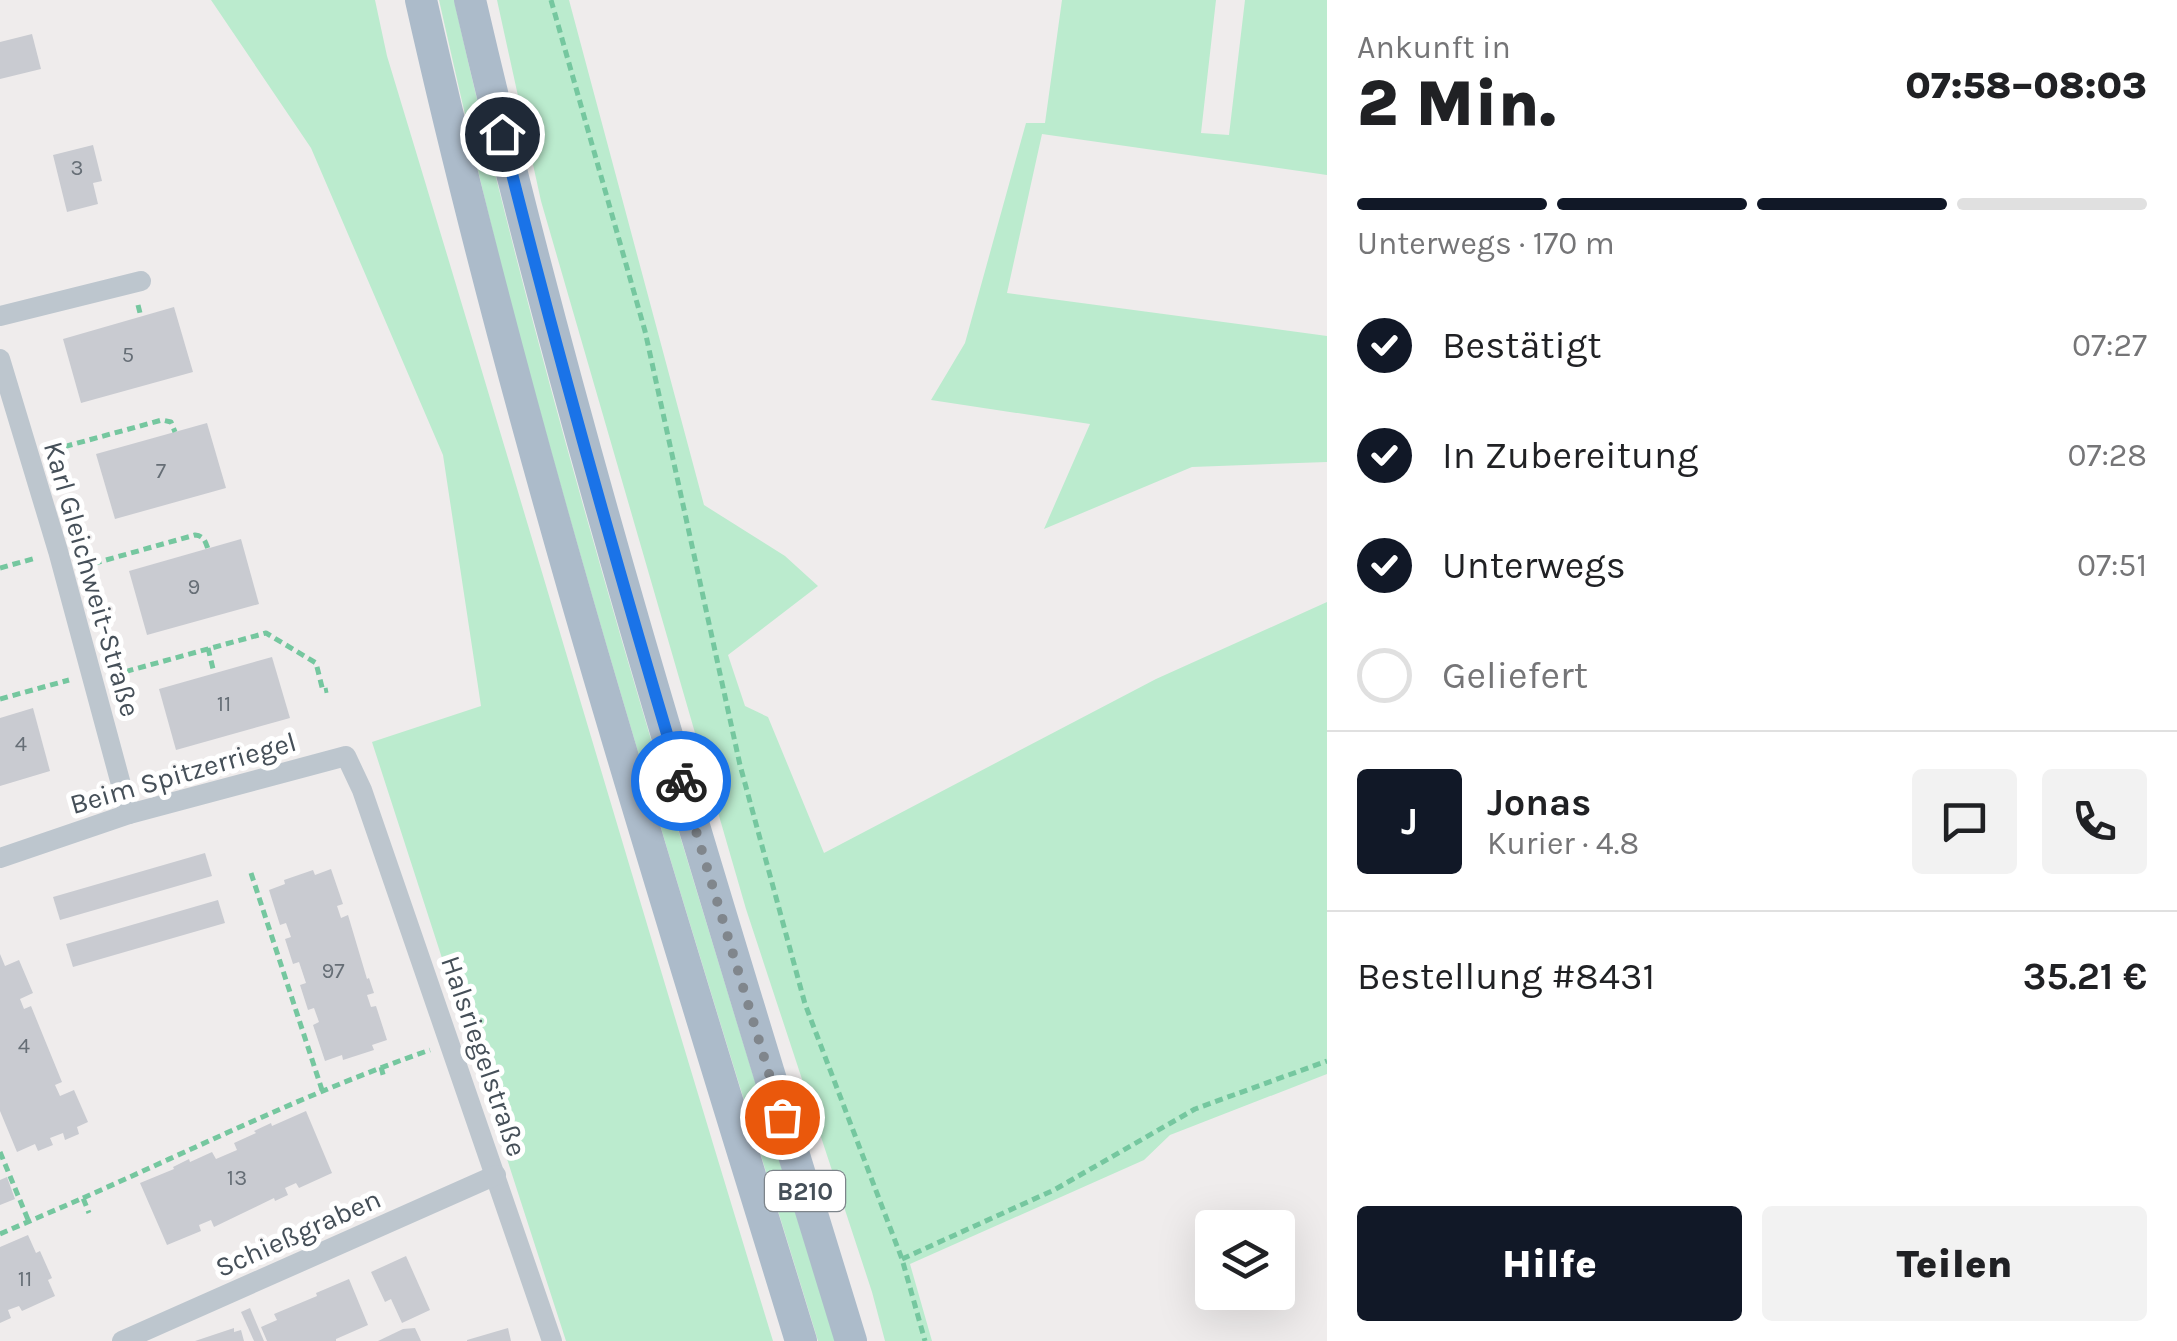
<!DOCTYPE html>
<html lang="de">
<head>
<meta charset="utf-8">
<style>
	body { margin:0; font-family:Karla,sans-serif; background:#f2f2f2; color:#202124; height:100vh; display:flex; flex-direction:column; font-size:38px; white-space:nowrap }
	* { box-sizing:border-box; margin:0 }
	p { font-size:32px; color:#757577 }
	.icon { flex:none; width:55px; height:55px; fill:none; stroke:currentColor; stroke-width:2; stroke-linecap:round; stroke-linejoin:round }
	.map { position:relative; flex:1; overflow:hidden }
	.details { display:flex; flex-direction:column; background:#fff; width:850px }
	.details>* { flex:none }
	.controls { position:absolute; left:1195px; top:1210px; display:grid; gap:20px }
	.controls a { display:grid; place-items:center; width:100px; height:100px; border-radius:10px; background:#fff; box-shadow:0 10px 40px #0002; font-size:50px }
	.pin { position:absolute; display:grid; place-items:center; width:85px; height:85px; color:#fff; margin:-42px; border:5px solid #fff; border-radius:50%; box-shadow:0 2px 10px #0007 }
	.courier { position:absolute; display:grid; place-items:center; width:100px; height:100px; margin:-50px; border:8px solid #1a73e8; border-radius:50%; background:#fff; color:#222; box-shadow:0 2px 12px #0007 }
	.head em { font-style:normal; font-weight:800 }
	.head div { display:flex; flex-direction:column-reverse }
	.head { display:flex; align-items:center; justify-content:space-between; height:170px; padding:0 30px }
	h1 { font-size:65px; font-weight:800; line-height:75px }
	.bar { display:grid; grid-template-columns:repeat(4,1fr); gap:15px 10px; align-content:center; height:120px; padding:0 30px }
	.bar i { height:12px; border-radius:8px; background:#e0e0e0 }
	.bar .selected { background:#111827 }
	.bar p { grid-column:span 4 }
	.line { display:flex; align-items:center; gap:25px; padding:0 30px; border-top:2px solid #e0e0e0 }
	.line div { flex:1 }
	.round { display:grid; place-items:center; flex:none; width:105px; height:105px; border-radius:10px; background:#f2f2f2 }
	ol { padding:0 30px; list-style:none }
	li { display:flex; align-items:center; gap:30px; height:110px }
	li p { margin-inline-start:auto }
	li .icon { padding:10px; border-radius:50%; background:#111827; color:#fff; stroke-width:4 }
	li:last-child { color:#757577 }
	li i { width:55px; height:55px; border:5px solid #e0e0e0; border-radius:50% }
	.button { display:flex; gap:20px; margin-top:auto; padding:20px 30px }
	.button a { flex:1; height:115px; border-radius:10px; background:#111827; color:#fff; font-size:40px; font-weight:800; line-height:115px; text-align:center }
	.button a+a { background:#f2f2f2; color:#202124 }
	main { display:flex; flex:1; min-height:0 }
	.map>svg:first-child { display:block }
	.green { fill:#bbebce }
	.building { fill:#c9cbd1 }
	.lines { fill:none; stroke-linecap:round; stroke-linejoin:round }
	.path { stroke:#75c79f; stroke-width:5; stroke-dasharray:8 5; stroke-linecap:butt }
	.minor { stroke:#bdc6ce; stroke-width:20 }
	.primary { stroke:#acbbca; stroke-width:32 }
	.done { stroke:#80868c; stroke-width:10; stroke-dasharray:0 18 }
	.route { stroke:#1a73e8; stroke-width:12 }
	.labels { text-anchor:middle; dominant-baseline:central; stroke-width:10; stroke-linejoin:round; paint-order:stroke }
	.number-label { font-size:22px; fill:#666e76 }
	.shield { fill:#fff; stroke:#7d848a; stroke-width:2.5 }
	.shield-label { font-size:25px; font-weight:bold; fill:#454f58 }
	.street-label { font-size:28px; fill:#454f58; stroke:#fff }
</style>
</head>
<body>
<main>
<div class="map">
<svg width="1327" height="1341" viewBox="0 0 1327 1341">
	<rect width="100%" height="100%" fill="#efecec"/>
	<g class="green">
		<path d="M211,0h164l12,56c130,428 255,857 386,1285h-207l-194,-599 109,-36 -38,-251 -132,-307z"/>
		<path d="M439,0h15c102,454 245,897 381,1341h-17c-96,-314 -195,-627 -282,-944 -37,-131 -67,-264 -97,-397z"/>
		<path d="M497,0h72l135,505 81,51 33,30 -90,69 17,51 23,11 56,136 332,-174 171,-77v472l-157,61 -26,25 -234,104 22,77h-47l-13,-49 -126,-383 -205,-708z"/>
		<path d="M1062,0h154l-15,133 28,2 16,-135h82v175l-285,-41 -35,159 320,43v126l-135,5 -148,62 46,-105 -159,-24 34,-57 61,-220h19z"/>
	</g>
	<g class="building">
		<path d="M32,34l9,35 -41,10v-37z"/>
		<path d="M93,145l9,36 -9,2 5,21 -31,8 -14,-57z"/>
		<path d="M174,307l19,65 -112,31 -18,-64z"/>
		<path d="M207,423l19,65 -111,31 -19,-65z"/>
		<path d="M241,539l18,65 -112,31 -18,-64z"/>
		<path d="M272,657l18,61 -114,32 -17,-61z"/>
		<path d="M33,708l17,63 -50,15v-68z"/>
		<path d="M205,853l7,23 -152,44 -7,-23z"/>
		<path d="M331,869l12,35 -6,2 4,12 7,-3 19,64 2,-1 5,15 -7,2 4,12 5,-1 11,34 -15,5 2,5 -31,10 -1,-5 -17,6 -12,-36 6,-3 -5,-14 -6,2 -8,-25 6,-2 -7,-21 -6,2 -8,-25 6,-2 -5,-14 -6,2 -11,-35 16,-6 -1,-4 29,-10 2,5z"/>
		<path d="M218,900l7,23 -152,44 -7,-23z"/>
		<path d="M0,954l5,12 14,-6 14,33 -13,6 4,10 7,-3 31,76 -7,3 5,11 14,-6 14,32 -11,5 2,7 -14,6 -2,-7 -13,5 3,7 -15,6 -3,-7 -18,8 -17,-41z"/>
		<path d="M306,1111l26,62 -33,15 -3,-5 -11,5 3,7 -13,6 -1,-3 -60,29 -3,-7 -12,5 2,6 -34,14 -27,-62 34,-14 -1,-2 16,-8 1,3 22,-10 4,7 21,-9 -3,-7 22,-10 -2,-2 17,-8 1,3z"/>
		<path d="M7,1177l8,22 -15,6v-25z"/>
		<path d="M28,1235l8,18 4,-2 12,27 -4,2 7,16 -33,15 -3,-5 -11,4 3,8 -11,5v-76z"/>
		<path d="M406,1256l24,54 -28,13 -11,-24 -6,3 -14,-30z"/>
		<path d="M349,1279l19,46 -32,14v2h-69l-6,-14 16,-7 -3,-6 43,-18 -1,-3z"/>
		<path d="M250,1308l14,33h-10l-13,-29z"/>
		<path d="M234,1328v4l7,-2 3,11h-49z"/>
		<path d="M415,1328l6,13h-43l25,-12z"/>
		<path d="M508,1328l3,13h-44v-1z"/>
	</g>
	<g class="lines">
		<g class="path">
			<path d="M551,0l94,331 95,434 65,239 97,255 23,82"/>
			<path d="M138,305l3,12"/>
			<path d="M52,450l110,-30 9,2 4,10"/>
			<path d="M81,567l114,-32c9,1 10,6 13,14"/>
			<path d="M0,568l36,-10"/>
			<path d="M208,648l6,25"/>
			<path d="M113,675l153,-42 50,30 7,28 5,-1"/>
			<path d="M0,699l69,-19"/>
			<path d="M251,873l71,217"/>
			<path d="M381,1067l3,11"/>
			<path d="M0,1152l29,70"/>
			<path d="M83,1198c115,-51 228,-107 347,-148"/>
			<path d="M0,1234l83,-36 6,15"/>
			<path d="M902,1259l152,-69 141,-81 132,-48"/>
		</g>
		<g class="minor">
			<path d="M0,316l141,-35"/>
			<path d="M0,359l58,192 71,263"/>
			<path d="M0,858l129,-44 217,-58 16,34 190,551"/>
			<path d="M122,1341l374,-166"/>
		</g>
		<g class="primary">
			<path d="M421,0c102,453 244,897 380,1341"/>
			<path d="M470,0c105,453 245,897 381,1341"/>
		</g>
	</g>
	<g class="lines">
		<path class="done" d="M681,781l101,336"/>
		<path class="route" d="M502,134c54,217 115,433 179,647"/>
	</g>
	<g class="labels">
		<g class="number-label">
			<text x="77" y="168">3</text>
			<text x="128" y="355">5</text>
			<text x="161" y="471">7</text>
			<text x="194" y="587">9</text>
			<text x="224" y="704">11</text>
			<text x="21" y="744">4</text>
			<text x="333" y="971">97</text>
			<text x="24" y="1046">4</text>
			<text x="237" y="1178">13</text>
			<text x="25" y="1279">11</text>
		</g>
		<rect class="shield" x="765" y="1171" width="80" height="40" rx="8"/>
		<g class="shield-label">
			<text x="805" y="1191">B210</text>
		</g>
		<g class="street-label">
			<text transform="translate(92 579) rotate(74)">Karl Gleichweit-Straße</text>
			<text transform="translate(183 773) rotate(-16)">Beim Spitzerriegel</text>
			<text transform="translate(484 1056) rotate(71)">Halsriegelstraße</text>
			<text transform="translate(298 1233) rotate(-24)">Schießgraben</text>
		</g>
	</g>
</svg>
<div class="controls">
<a><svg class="icon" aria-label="layers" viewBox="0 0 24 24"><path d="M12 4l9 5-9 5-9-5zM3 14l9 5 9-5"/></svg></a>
</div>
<div class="pin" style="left:782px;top:1117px;background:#ea580c"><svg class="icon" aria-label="bag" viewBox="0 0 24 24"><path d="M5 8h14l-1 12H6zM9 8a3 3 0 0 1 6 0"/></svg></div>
<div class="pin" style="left:502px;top:134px;background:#1f2937"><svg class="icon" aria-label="home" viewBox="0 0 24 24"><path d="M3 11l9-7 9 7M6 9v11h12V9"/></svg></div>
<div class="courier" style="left:681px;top:781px"><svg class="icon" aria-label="bike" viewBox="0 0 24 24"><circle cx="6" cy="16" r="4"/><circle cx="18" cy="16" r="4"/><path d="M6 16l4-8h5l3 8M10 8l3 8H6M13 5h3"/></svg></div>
</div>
<section class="details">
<div class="head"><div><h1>2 Min.</h1><p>Ankunft in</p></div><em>07:58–08:03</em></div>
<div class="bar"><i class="selected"></i><i class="selected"></i><i class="selected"></i><i></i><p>Unterwegs · 170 m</p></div>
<ol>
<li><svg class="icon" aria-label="check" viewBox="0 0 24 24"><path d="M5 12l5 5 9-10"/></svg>Bestätigt<p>07:27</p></li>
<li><svg class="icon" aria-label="check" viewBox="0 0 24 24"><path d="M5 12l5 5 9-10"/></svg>In Zubereitung<p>07:28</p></li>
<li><svg class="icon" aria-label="check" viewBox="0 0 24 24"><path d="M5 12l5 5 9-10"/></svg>Unterwegs<p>07:51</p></li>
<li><i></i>Geliefert</li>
</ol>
<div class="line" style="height:180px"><b class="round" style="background:#111827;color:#fff">J</b><div><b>Jonas</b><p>Kurier · 4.8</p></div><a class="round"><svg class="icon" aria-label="chat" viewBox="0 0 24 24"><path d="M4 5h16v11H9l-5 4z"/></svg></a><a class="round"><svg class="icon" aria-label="phone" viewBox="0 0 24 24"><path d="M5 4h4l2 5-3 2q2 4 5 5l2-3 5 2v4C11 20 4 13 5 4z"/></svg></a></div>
<div class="line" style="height:130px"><div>Bestellung #8431</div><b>35.21 €</b></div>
<div class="button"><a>Hilfe</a><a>Teilen</a></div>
</section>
</main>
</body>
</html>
